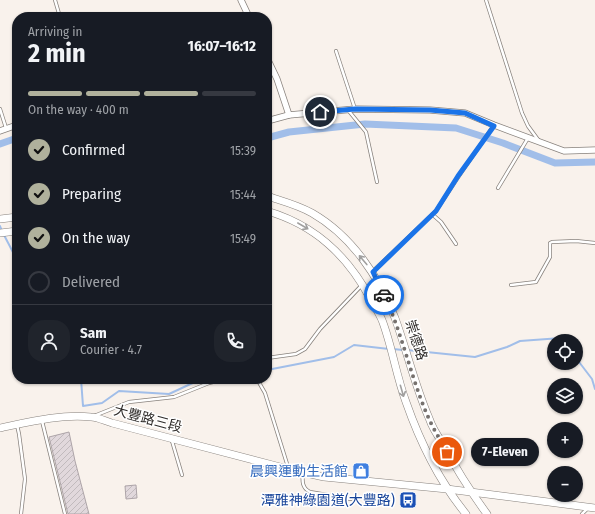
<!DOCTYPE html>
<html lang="en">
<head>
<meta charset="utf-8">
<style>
	body { margin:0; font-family:"Fira Sans Condensed","Noto Sans TC",sans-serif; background:#20242c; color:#f1f3f6; height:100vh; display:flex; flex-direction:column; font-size:15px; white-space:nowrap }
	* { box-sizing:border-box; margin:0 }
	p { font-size:13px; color:#9ea1a6 }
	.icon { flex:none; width:22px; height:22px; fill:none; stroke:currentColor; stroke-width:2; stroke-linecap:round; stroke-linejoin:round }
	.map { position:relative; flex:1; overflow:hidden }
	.details { position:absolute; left:12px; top:12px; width:260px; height:372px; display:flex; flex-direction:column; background:#171b24; border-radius:16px; box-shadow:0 1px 3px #0004 }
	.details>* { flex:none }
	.buttons { position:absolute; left:547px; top:334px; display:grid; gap:8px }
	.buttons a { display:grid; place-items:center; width:36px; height:36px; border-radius:50%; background:#171b24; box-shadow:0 1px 3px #0004; font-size:20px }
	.pin { position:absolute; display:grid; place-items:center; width:34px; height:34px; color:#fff; margin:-17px; border:2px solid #fff; border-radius:50%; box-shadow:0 1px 4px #0007 }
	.courier { position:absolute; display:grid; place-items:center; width:40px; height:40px; margin:-20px; border:3px solid #1a73e8; border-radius:50%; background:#fff; color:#222; box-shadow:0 1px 5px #0007 }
	.bubble { position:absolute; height:28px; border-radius:14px; background:#171b24; box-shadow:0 1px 3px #0004; font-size:13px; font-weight:700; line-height:28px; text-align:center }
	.head em { font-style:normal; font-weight:700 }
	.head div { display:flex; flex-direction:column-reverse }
	.head { display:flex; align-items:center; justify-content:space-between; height:68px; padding:0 16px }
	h1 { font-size:26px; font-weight:700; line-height:30px }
	.bar { display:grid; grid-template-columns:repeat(4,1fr); gap:6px 4px; align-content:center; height:48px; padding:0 16px }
	.bar i { height:5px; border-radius:3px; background:#363941 }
	.bar .selected { background:#b0b19c }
	.bar p { grid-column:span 4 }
	.line { display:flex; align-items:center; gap:10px; padding:0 16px; border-top:1px solid #363941 }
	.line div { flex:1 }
	.round { display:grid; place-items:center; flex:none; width:42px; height:42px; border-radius:16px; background:#20242c }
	ol { padding:0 16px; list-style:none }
	li { display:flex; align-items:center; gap:12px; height:44px }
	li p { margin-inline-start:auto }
	li .icon { padding:4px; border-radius:50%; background:#b0b19c; color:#111; stroke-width:4 }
	li:last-child { color:#9ea1a6 }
	li i { width:22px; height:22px; border:2px solid #363941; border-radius:50% }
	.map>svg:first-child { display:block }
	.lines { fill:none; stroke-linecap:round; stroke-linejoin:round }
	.stream { stroke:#a1bee9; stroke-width:2 }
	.canal { stroke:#a1bee9; stroke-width:7 }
	.building { fill:url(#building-hatch); stroke:#ada4a8 }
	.service-casing { stroke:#88827d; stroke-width:4 }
	.minor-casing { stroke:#88827d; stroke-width:7 }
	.tertiary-casing { stroke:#88827d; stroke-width:8 }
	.service { stroke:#fff; stroke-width:2.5 }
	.minor { stroke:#fff; stroke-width:5.5 }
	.tertiary { stroke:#fff; stroke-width:7 }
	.oneway { stroke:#a1a09f }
	.done { stroke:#76716e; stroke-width:4; stroke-dasharray:0 7.2 }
	.route { stroke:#1a73e8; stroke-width:5 }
	.labels { text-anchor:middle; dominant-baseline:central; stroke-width:3; stroke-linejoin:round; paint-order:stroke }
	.street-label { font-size:14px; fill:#2f2c2a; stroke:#fff }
	.shop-label { font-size:14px; fill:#366cbe; stroke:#fff; text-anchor:end }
	.transit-label { font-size:14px; fill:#164399; stroke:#fff; text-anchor:end }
</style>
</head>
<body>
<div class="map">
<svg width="595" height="514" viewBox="0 0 595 514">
	<defs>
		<pattern id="building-hatch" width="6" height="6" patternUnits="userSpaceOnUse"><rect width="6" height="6" fill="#e1d8dc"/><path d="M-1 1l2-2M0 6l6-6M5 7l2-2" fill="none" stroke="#c1babd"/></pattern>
	</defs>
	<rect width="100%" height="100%" fill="#f9f2ec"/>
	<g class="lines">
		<g class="stream">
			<path d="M0,226l2,5"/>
			<path d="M4,235l13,25"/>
			<path d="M393,349l10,1"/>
			<path d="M407,350l68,7 32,-10 13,-6 41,-3 2,3"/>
			<path d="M576,358l16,21 3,10"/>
			<path d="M267,370l67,-13 20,-12 35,4"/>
			<path d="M81,379l2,27 19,-3 17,-12 50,3 28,-13 16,-2"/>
		</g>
		<g class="canal">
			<path d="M267,138l22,-6 76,-8 91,4 47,15 52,20 40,-1"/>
			<path d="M0,144l17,-6"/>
		</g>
	</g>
	<g class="building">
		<path d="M69,432l6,29 14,53h-21l-19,-77z"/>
		<path d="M136,485l1,13 -11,1 -1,-13z"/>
	</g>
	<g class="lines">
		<g class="service-casing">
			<g id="service">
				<path d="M55,0l5,17"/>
				<path d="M486,0l36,113 6,13 11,15"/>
				<path d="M336,51l19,58"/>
				<path d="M0,109l6,19"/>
				<path d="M348,110l18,22 11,50"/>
				<path d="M498,188l30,-50"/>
				<path d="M433,215l8,7 15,22"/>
				<path d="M373,271l63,-60 23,-35 35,-51"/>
				<path d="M511,285l25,-3 14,-25v-14l2,-1 24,-1 19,2"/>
				<path d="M267,358l29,-4 9,-5 15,-20 41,-43"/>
				<path d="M257,379l8,14 23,74"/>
				<path d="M94,416l35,-14 45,-5 35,-14 16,-4"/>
				<path d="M42,421l23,93"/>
				<path d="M17,425l2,9 6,45 -4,35"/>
				<path d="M172,441l10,34"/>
				<path d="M303,473c-1,8 -1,15 7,19l41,7"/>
				<path d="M582,514l5,-5"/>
			</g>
		</g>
		<g class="minor-casing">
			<g id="minor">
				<path d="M241,0l8,17"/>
				<path d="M267,58l10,21 12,36"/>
				<path d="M267,121l22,-6 66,-6 75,1 35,3 29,12 70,26 31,-1"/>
				<path d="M0,131l17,-6"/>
			</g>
		</g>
		<g class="tertiary-casing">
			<g id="tertiary">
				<path d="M267,196c15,5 31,9 45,17 40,23 67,64 83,105 12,33 20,68 34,100 3,9 8,17 13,24 13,25 28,49 45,72"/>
				<path d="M267,211c48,14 80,44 103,87 4,7 9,15 12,22 10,26 14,55 24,82 14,40 33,79 60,112"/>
				<path d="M0,219l17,-2"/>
				<path d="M0,233l17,-2"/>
				<path d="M0,428c29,-6 60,-14 91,-11 6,0 14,4 21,6l176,46 36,8 123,12 148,19"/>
			</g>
		</g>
		<use href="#service" class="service"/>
		<use href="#minor" class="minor"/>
		<use href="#tertiary" class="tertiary"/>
	</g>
	<defs><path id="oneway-shaft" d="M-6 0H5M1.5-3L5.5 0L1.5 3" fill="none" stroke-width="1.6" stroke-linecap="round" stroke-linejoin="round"/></defs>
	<g class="oneway">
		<use href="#oneway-shaft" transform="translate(303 226) rotate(30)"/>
		<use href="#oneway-shaft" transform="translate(363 260) rotate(-130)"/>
		<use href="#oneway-shaft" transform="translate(402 391) rotate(74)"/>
	</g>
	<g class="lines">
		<path class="done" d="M384,295c19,40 27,84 45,124 5,11 12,22 18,33"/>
		<path class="route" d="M320,112l35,-3 75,1 35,3 29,13 -36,50 -22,35 -63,61 11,23"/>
	</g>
	<defs>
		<g id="shop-square" transform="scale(0.9)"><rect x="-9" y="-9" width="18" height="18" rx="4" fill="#3f7fe0" stroke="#fff"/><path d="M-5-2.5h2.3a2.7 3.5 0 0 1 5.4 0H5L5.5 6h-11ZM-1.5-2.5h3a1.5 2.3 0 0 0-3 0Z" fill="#fff"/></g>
		<g id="bus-square" transform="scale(0.9)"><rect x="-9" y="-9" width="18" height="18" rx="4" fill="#1a4fb4" stroke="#fff"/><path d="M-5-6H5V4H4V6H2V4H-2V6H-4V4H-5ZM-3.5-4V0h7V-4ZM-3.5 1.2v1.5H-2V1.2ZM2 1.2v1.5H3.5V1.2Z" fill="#fff"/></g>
	</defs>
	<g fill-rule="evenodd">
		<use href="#shop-square" x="361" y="471"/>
		<use href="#bus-square" x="408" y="500"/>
	</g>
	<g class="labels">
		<g class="street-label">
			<text transform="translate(416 340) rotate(72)">崇德路</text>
			<text transform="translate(148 419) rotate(15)">大豐路三段</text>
		</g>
		<g class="shop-label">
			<text x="348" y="471">晨興運動生活館</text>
		</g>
		<g class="transit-label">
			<text x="395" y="500">潭雅神綠園道(大豐路)</text>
		</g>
	</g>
</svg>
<div class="buttons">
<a><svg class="icon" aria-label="locate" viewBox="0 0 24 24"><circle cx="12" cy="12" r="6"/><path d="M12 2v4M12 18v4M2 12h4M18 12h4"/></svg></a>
<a><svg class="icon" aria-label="layers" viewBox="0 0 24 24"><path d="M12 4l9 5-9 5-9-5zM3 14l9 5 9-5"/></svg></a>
<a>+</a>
<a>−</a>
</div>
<div class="pin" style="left:447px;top:452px;background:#ea580c"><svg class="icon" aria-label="bag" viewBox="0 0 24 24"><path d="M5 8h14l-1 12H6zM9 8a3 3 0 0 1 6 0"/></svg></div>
<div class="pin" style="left:320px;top:112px;background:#1f2937"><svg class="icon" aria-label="home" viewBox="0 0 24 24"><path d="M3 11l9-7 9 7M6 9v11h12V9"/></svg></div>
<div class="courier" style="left:384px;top:295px"><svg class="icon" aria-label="car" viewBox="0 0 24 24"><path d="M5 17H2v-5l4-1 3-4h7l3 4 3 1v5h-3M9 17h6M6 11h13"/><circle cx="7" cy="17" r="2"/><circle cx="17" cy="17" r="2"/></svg></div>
<div class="bubble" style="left:471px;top:438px;width:68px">7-Eleven</div>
<section class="details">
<div class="head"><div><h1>2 min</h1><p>Arriving in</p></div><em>16:07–16:12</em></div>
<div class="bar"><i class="selected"></i><i class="selected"></i><i class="selected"></i><i></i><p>On the way · 400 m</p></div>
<ol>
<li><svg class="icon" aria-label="check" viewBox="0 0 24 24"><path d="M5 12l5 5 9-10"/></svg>Confirmed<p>15:39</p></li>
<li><svg class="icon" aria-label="check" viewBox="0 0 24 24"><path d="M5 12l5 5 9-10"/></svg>Preparing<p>15:44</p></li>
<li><svg class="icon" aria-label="check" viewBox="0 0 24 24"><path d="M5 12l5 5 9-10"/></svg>On the way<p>15:49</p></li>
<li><i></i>Delivered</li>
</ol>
<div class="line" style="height:72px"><a class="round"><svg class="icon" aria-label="person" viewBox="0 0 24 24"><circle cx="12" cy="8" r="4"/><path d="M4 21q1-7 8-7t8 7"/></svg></a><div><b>Sam</b><p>Courier · 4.7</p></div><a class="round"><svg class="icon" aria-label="phone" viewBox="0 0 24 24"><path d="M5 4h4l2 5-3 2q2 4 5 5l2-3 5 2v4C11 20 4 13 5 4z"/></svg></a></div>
</section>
</div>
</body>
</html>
